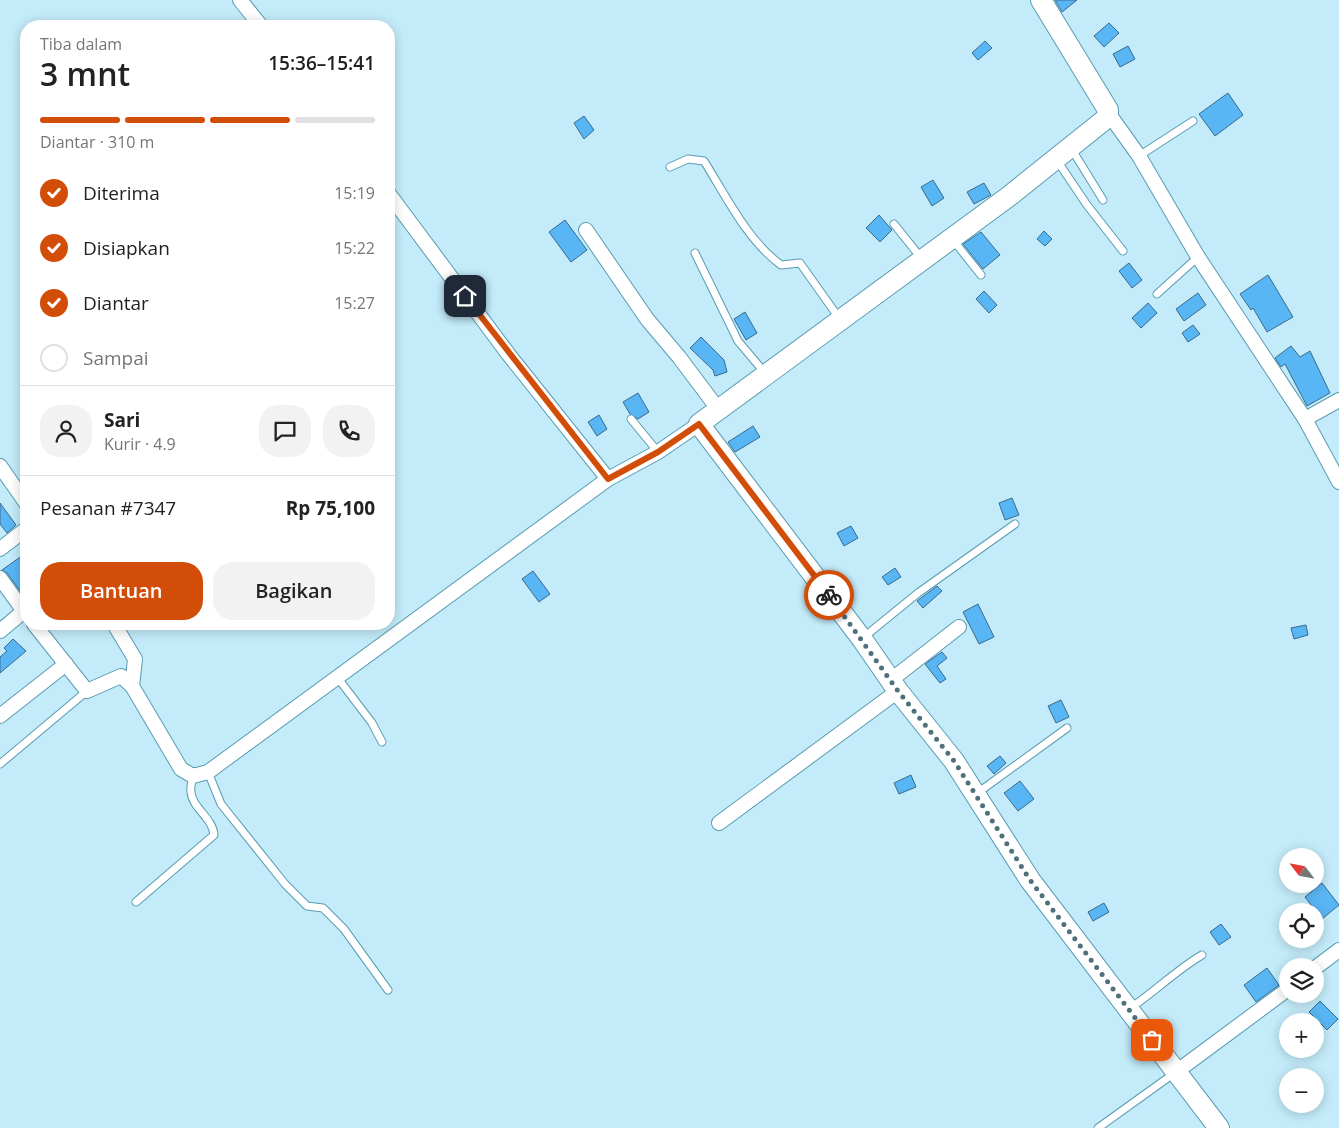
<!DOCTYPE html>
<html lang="id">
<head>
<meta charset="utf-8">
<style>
	body { margin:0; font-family:"Open Sans",sans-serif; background:#f2f2f2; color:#222; height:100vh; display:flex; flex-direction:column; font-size:19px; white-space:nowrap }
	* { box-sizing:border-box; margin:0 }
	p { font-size:16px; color:#767676 }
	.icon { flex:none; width:28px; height:28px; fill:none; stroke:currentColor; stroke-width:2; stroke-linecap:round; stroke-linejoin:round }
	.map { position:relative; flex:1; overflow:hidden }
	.sheet { position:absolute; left:20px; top:20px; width:375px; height:610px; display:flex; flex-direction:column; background:#fff; border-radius:20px; box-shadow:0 2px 12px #0003 }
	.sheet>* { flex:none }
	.needle { width:32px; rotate:302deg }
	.buttons { position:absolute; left:1279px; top:848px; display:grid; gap:10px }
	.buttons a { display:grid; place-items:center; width:45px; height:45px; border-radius:50%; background:#fff; box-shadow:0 2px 12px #0003; font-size:25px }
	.pin { position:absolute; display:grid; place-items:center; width:42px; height:42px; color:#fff; margin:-21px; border-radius:10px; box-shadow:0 2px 8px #0006 }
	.courier { position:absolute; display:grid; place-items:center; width:50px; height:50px; margin:-25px; border:4px solid #d24d08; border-radius:50%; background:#fff; color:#222; box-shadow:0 1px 6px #0007 }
	.head em { font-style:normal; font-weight:600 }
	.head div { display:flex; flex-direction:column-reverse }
	.head { display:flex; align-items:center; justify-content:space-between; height:85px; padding:0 20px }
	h1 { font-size:32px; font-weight:600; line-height:38px }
	.bar { display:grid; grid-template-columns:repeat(4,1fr); gap:8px 5px; align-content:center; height:60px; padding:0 20px }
	.bar i { height:6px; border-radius:4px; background:#e0e0e0 }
	.bar .current { background:#d24d08 }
	.bar p { grid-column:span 4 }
	.line { display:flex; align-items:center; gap:12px; padding:0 20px; border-top:1px solid #e0e0e0 }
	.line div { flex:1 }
	.round { display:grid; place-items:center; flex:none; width:52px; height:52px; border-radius:20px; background:#f2f2f2 }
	ol { padding:0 20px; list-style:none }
	li { display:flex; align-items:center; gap:15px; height:55px }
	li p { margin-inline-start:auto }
	li .icon { padding:5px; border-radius:50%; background:#d24d08; color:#fff; stroke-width:4 }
	li:last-child { color:#767676 }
	li i { width:28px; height:28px; border:2px solid #e0e0e0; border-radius:50% }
	.primary-button { display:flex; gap:10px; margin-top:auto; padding:10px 20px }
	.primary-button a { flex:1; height:58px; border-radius:20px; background:#d24d08; color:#fff; font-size:20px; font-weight:600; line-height:58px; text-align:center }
	.primary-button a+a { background:#f2f2f2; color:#222 }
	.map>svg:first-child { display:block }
	.building { fill:#59b6f4; stroke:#3a6a8c }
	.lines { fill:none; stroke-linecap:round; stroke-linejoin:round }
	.lane-casing { stroke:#599cb2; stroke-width:9 }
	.street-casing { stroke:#599cb2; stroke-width:16 }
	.secondary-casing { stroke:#599cb2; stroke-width:22 }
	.lane { stroke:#fff; stroke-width:7 }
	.street { stroke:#fff; stroke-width:14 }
	.secondary { stroke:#fff; stroke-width:20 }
	.done { stroke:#50707b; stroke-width:5; stroke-dasharray:0 9 }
	.route { stroke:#d24d08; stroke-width:6 }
</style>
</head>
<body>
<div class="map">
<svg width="1339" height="1128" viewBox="0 0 1339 1128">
	<rect width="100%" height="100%" fill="#c3ebf9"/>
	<g class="building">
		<path d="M1055,0h22l-15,12z"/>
		<path d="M1109,23l10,10 -15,14 -10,-11z"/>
		<path d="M985,41l7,7 -14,12 -6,-7z"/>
		<path d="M1128,46l7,13 -15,8 -7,-13z"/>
		<path d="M1228,93l15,22 -28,21 -16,-22z"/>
		<path d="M584,116l10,14 -10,9 -10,-16z"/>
		<path d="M933,180l11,18 -12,8 -11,-19z"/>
		<path d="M984,183l7,12 -17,9 -7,-12z"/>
		<path d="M879,215l13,15 -12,12 -14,-14z"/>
		<path d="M565,220l22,30 -16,12 -22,-30z"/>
		<path d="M1044,231l8,8 -7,7 -8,-7z"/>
		<path d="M981,232l19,23 -17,14 -20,-25z"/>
		<path d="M1129,263l13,17 -10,8 -13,-17z"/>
		<path d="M1268,275l25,42 -26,15 -14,-24 -2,2 -11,-16z"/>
		<path d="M984,291l13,14 -8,8 -13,-14z"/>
		<path d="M1198,293l8,12 -22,16 -8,-12z"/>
		<path d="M1148,303l9,10 -16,15 -9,-10z"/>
		<path d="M745,312l12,21 -11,7 -12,-21z"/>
		<path d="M1193,325l7,9 -12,8 -6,-9z"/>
		<path d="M701,337l23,23 3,12 -12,4 -2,-6 -23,-22z"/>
		<path d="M1291,346l9,11 10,-6 20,42 -23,13 -22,-42 -4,3 -6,-9z"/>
		<path d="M638,393l11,19 -11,7 -8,-5 -7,-12z"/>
		<path d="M599,415l8,14 -10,7 -9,-14z"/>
		<path d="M753,426l7,11 -25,15 -7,-10z"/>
		<path d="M1012,498l7,17 -14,5 -6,-17z"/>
		<path d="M0,503l16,22 -9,8 -7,-9z"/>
		<path d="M851,526l7,12 -14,8 -7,-13z"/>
		<path d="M26,553v46l-19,-26 -5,-3z"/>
		<path d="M895,568l6,9 -13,8 -6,-8z"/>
		<path d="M533,571l17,23 -11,8 -17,-23z"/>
		<path d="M937,586l5,5 -19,17 -6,-7z"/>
		<path d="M978,604l16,33 -15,7 -16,-32z"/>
		<path d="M1306,625l2,10 -14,4 -3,-11z"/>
		<path d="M13,639l13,12 -26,22v-16l7,-6 -3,-3z"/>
		<path d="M942,652l5,6 -10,8 9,13 -6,4 -15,-19z"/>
		<path d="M1061,700l8,17 -13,6 -8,-17z"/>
		<path d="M1000,756l6,7 -12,11 -7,-8z"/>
		<path d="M911,775l5,12 -17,7 -5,-11z"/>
		<path d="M1020,781l14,18 -16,12 -14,-18z"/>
		<path d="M1322,883l17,22 -17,14 -17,-22z"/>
		<path d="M1104,903l5,9 -16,9 -5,-9z"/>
		<path d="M1221,924l10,13 -12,8 -9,-13z"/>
		<path d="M1267,968l12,17 -23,17 -12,-17z"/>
		<path d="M1320,1001l18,18 -11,11 -18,-18z"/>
	</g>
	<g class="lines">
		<g class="lane-casing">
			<g id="lane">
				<path d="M1071,148l32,52"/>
				<path d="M1139,156l54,-35"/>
				<path d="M1056,159l31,46 36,46"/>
				<path d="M670,167l18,-8 16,2c22,35 43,79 77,104l19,-2 39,55"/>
				<path d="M894,224l28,35"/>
				<path d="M953,240l28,35"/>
				<path d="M695,253l43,88 27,32"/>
				<path d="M1157,294l41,-37"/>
				<path d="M631,419l27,33"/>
				<path d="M864,637l54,-44 97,-69"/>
				<path d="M337,677l35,46 10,19"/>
				<path d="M0,764l87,-73"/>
				<path d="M208,772l13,32 64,80 22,22 16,2 21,21 44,61"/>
				<path d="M976,794l91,-66"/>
				<path d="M136,902l78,-67c-1,-17 -22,-27 -23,-43 -1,-5 1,-11 2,-16"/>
				<path d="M1129,1009c26,-17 47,-39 73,-54"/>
				<path d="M1098,1128l78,-56"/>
			</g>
		</g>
		<g class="street-casing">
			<g id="street">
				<path d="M240,0l21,26"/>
				<path d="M1109,114l30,42 59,101 107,162 34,63"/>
				<path d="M389,194l120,161 99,124"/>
				<path d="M586,230l61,89 32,38 39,52"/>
				<path d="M1305,419l34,-19"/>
				<path d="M0,466l26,37"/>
				<path d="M0,549l26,-20"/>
				<path d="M0,578l26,36"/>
				<path d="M34,624l53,67 34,-15 11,10 49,83 12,7 15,-4 400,-293 50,-27 41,-28"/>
				<path d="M114,624l21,35 -3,27"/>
				<path d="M0,631l24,-20"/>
				<path d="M891,680l68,-53"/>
				<path d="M0,716l66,-52"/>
				<path d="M719,823l179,-132"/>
				<path d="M1315,968l24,-18"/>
				<path d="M1176,1072l112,-83"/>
			</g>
		</g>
		<g class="secondary-casing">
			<path id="secondary" d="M1041,0l67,110v7l-100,80 -309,227 163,215 36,52 56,70 76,119 189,248"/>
		</g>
		<use href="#lane" class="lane"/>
		<use href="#street" class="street"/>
		<use href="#secondary" class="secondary"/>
	</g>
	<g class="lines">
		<path class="done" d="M829,595l69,96 56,70 76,119 122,160"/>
		<path class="route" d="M465,296l143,183 50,-27 41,-28 130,171"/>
	</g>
</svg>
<div class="buttons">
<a><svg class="needle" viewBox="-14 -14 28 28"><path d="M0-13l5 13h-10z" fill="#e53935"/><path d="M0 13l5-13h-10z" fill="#767676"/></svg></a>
<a><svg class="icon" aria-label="locate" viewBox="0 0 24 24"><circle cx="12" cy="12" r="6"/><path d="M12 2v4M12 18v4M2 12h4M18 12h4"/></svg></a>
<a><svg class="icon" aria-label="layers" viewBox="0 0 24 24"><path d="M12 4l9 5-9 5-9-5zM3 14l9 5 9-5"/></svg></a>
<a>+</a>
<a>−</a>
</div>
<div class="pin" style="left:1152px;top:1040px;background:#ea580c"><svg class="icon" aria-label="bag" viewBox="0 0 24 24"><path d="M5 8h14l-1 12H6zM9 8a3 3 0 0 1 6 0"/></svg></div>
<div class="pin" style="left:465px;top:296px;background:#1f2937"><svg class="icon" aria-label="home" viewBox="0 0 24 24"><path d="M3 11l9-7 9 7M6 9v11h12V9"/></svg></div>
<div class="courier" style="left:829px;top:595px"><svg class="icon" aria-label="bike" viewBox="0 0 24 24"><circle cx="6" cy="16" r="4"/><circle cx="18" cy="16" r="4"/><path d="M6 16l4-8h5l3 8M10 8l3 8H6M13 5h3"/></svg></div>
<section class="sheet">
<div class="head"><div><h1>3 mnt</h1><p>Tiba dalam</p></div><em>15:36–15:41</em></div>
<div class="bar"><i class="current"></i><i class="current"></i><i class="current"></i><i></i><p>Diantar · 310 m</p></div>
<ol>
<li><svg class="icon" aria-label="check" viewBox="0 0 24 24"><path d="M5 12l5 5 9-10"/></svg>Diterima<p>15:19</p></li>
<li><svg class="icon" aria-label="check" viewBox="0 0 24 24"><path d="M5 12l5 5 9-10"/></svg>Disiapkan<p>15:22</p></li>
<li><svg class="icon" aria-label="check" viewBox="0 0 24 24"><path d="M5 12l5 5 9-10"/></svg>Diantar<p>15:27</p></li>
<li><i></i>Sampai</li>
</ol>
<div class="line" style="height:90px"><a class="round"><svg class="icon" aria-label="person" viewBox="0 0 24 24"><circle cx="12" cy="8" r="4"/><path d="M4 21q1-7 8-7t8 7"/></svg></a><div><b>Sari</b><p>Kurir · 4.9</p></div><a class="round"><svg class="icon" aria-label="chat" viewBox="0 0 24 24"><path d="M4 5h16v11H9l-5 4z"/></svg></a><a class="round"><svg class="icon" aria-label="phone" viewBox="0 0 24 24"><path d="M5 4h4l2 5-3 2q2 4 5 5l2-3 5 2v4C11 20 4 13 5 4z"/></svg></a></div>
<div class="line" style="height:65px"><div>Pesanan #7347</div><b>Rp 75,100</b></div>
<div class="primary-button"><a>Bantuan</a><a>Bagikan</a></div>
</section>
</div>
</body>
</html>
